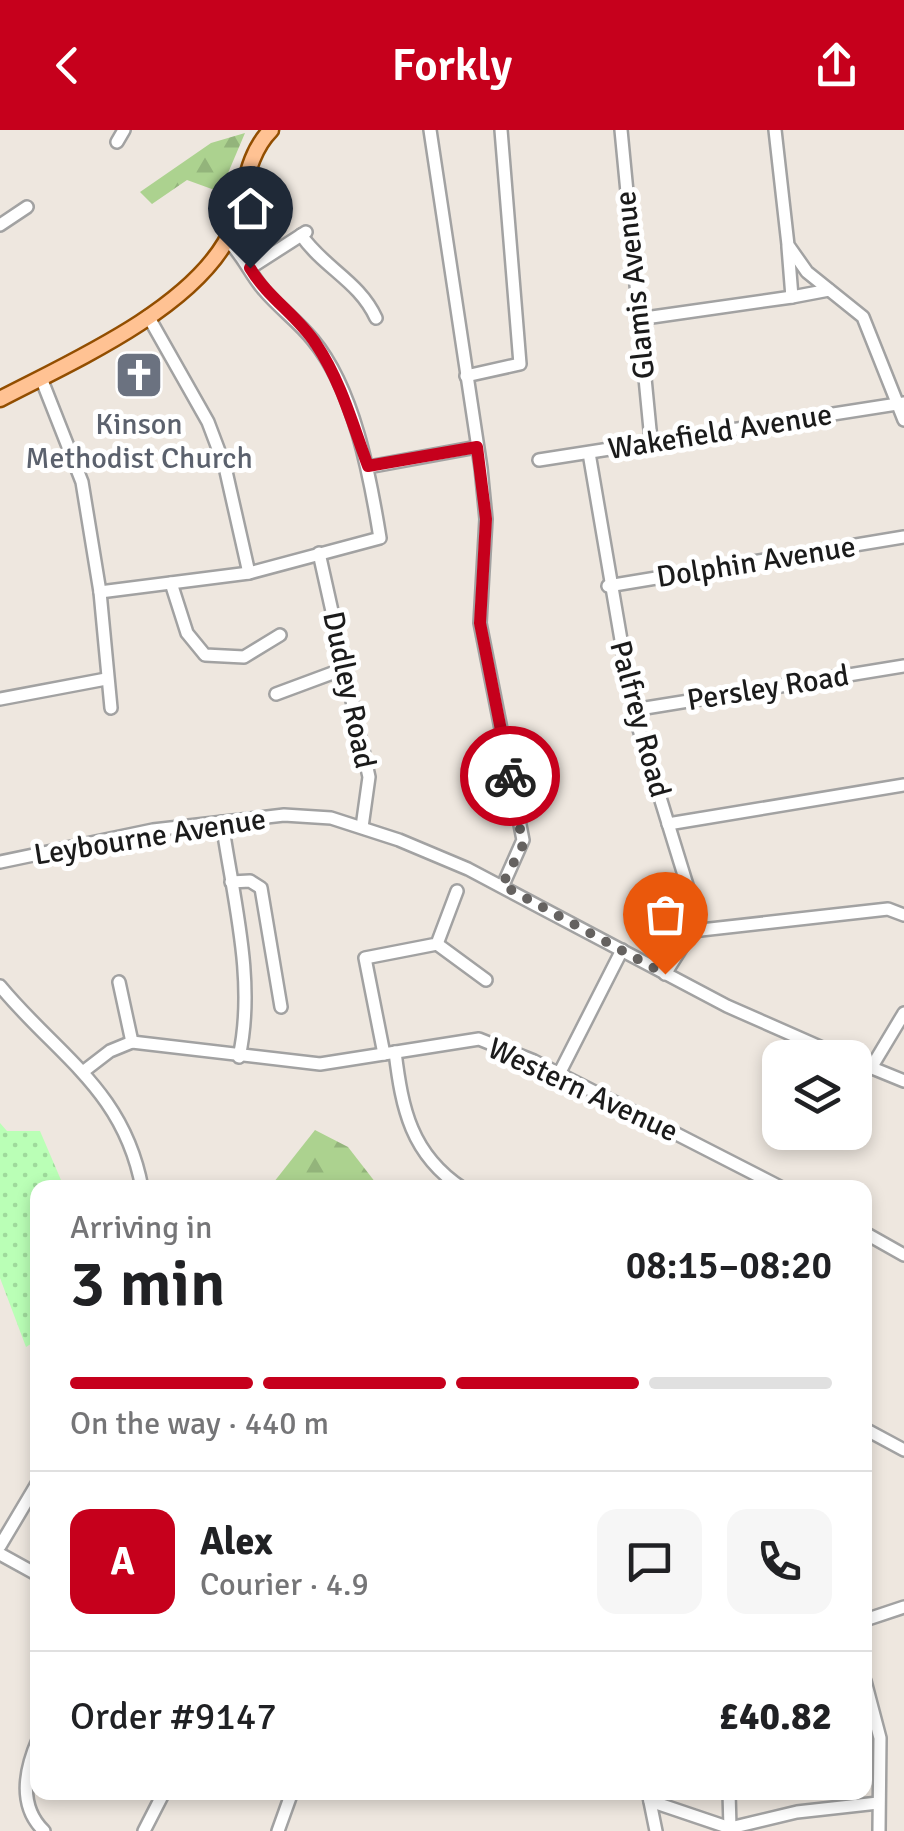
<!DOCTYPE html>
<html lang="en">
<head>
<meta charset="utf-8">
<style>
	body { margin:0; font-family:Signika,sans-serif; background:#f6f6f6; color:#202124; height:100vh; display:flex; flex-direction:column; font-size:38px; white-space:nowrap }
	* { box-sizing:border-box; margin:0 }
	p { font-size:32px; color:#757577 }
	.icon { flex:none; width:55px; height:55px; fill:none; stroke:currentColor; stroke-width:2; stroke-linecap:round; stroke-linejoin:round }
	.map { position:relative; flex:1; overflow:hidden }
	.panel { position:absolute; left:30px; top:1050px; width:842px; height:620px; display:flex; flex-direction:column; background:#fff; border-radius:20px; box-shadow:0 5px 15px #0003 }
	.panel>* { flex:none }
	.fabs { position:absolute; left:762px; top:910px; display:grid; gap:20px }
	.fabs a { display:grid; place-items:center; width:110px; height:110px; border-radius:20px; background:#fff; box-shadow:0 5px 15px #0003; font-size:50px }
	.pin { position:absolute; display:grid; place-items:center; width:85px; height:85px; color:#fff; margin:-102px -42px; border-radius:50% 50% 50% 0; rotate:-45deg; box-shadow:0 0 10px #0007 }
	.pin .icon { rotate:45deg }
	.courier { position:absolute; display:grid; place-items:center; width:100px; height:100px; margin:-50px; border:8px solid #c6001c; border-radius:50%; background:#fff; color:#222; box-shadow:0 2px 12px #0007 }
	.head em { font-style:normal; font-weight:600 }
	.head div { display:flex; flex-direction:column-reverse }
	.head { display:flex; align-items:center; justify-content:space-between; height:170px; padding:0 40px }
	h1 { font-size:65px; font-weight:600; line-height:75px }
	.bar { display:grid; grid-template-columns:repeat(4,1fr); gap:15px 10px; align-content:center; height:120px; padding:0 40px }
	.bar i { height:12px; border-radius:8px; background:#e0e0e0 }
	.bar .on { background:#c6001c }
	.bar p { grid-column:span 4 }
	.line { display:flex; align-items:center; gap:25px; padding:0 40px; border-top:2px solid #e0e0e0 }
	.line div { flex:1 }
	.round { display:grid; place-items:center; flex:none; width:105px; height:105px; border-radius:20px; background:#f6f6f6 }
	header { display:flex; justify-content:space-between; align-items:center; height:130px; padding:0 40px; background:#c6001c; color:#fff; font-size:45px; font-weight:600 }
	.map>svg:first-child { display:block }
	.forest { fill:url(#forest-firs) }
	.park { fill:url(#park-dots) }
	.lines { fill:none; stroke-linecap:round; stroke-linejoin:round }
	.minor-casing { stroke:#a2a2a2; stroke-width:16 }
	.major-casing { stroke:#924e00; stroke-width:19 }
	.minor { stroke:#fff; stroke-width:11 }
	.major { stroke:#ffc293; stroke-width:14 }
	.done { stroke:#656260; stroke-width:10; stroke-dasharray:0 18 }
	.route { stroke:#c6001c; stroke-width:12 }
	.labels { text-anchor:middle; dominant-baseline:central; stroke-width:10; stroke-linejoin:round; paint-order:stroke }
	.street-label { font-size:30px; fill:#1b1b1b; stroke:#fff }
	.worship-label { font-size:30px; fill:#5b616d; stroke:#fff }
</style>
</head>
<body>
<header><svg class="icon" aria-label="back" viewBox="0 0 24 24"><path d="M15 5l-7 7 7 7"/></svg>Forkly<svg class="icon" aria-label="share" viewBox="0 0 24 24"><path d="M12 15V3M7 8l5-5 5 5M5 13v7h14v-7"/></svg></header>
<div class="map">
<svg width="904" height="1701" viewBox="0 0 904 1701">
	<defs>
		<pattern id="forest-firs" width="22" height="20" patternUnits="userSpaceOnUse" patternTransform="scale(2.5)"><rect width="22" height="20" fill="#acd28f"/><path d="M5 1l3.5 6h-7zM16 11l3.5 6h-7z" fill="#93b47b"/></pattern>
		<pattern id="park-dots" width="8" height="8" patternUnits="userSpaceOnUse" patternTransform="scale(2.5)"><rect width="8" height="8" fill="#baffb6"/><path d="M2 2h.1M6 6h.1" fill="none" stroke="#9fda9c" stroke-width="1.8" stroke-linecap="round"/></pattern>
	</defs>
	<rect width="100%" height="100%" fill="#eee7df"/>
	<g class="forest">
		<path d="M245,3l-25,59 -33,-12 -35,24 -12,-12 71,-49z"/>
		<path d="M315,1000l33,17 31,40h-109z"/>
	</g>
	<path class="park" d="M0,993l7,8h33l24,56 -26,1 -1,152 -11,7 -26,-69z"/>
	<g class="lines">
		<g class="minor-casing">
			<g id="minor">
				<path d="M430,0l51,338 5,51 -6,104 43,217 -20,45"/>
				<path d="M621,0l30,310"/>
				<path d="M775,0l13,115 19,27 56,45 41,103"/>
				<path d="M117,12l7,-12"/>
				<path d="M0,95l27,-18"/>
				<path d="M301,105c24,34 58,46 75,83"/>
				<path d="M250,138l56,-36"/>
				<path d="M792,167l37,-7"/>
				<path d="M148,186l60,106 17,45 24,106"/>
				<path d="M638,189l154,-22 -4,-50"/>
				<path d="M466,246l54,-12 -19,-234"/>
				<path d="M41,248l41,104 18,110 11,116"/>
				<path d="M589,323l44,257 63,204 -4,17 -27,43"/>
				<path d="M539,330l365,-57"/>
				<path d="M368,337l109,-20"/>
				<path d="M319,423l50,224 -7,50"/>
				<path d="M171,453l16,50 18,22 39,2 36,-22"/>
				<path d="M608,456l296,-49"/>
				<path d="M100,462l149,-19 131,-35c-10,-62 -26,-149 -67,-198 -14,-18 -34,-32 -49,-50 -14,-16 -21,-35 -37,-50"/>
				<path d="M276,564l70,-26"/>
				<path d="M0,569l106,-20"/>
				<path d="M633,580l271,-44"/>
				<path d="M222,692c11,76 34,159 17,235"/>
				<path d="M668,694l236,-39"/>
				<path d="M0,732l153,-32 131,-15 47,3 68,22 69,29 259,137 118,52"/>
				<path d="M231,752l19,-1 11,7 20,119"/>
				<path d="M692,801l196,-22 16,6"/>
				<path d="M437,814l49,36"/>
				<path d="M119,852l13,60"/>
				<path d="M0,856c58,70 124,104 142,202"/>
				<path d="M395,922c7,57 16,102 67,136"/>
				<path d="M384,924l-19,-96 72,-14 20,-53"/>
				<path d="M855,931l49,20"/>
				<path d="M871,938l33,-55"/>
				<path d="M84,941l26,-20 22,-9 188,22 159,-25 55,22 248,127"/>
				<path d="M559,944l63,-124"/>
				<path d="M865,1103l39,22"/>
				<path d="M865,1299l39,21"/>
				<path d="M0,1416l38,-64"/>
				<path d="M0,1424l38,21"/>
				<path d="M865,1490l39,-13"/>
				<path d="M865,1551l15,57 -1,93"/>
				<path d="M38,1610c-13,30 -20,66 6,91"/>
				<path d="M648,1662l8,39"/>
				<path d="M729,1662l1,36"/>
				<path d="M650,1671l80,27 67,-16 81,-9"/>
				<path d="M144,1701l20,-39"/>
				<path d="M278,1701l14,-39"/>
			</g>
		</g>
		<g class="major-casing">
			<path id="major" d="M0,269c71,-37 183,-86 225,-156 21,-36 16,-83 46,-113"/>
		</g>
		<use href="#minor" class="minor"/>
		<use href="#major" class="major"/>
	</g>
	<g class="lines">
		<path class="done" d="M510,646l13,69 -21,40 163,89"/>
		<path class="route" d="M250,138c18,30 48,48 66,76 25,37 37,82 52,122l109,-19 9,72 -6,104 30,153"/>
	</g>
	<defs>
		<g id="church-square" transform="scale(2.5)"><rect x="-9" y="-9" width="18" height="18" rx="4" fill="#6b7280" stroke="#fff"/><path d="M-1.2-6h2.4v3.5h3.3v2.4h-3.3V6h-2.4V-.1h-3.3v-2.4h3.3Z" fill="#fff"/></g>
	</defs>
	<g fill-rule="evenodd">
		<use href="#church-square" x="139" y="245"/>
	</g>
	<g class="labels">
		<g class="street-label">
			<text transform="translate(635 155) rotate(-96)">Glamis Avenue</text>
			<text transform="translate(720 302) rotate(-9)">Wakefield Avenue</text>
			<text transform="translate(756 432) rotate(-9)">Dolphin Avenue</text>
			<text transform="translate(768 558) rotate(-9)">Persley Road</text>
			<text transform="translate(349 560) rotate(78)">Dudley Road</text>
			<text transform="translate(640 589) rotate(75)">Palfrey Road</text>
			<text transform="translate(150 707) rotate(-9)">Leybourne Avenue</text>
			<text transform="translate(583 960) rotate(25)">Western Avenue</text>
		</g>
		<g class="worship-label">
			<text x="139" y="294">Kinson<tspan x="139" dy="34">Methodist Church</tspan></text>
		</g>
	</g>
</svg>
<div class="fabs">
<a><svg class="icon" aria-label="layers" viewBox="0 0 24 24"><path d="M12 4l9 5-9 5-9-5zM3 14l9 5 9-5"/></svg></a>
</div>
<div class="pin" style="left:665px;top:844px;background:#ea580c"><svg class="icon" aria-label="bag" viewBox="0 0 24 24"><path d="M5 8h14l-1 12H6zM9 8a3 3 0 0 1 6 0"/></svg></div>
<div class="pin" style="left:250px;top:138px;background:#1f2937"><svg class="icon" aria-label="home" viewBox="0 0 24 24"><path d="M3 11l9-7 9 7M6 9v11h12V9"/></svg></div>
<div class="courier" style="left:510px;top:646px"><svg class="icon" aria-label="bike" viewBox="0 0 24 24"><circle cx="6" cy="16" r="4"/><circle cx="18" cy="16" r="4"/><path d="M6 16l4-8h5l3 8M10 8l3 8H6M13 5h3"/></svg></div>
<section class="panel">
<div class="head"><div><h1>3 min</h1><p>Arriving in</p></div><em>08:15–08:20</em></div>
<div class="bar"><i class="on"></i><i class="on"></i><i class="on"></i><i></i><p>On the way · 440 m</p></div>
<div class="line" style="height:180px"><b class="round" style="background:#c6001c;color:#fff">A</b><div><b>Alex</b><p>Courier · 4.9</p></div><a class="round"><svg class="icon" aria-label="chat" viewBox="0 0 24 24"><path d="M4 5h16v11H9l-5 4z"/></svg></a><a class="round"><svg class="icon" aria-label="phone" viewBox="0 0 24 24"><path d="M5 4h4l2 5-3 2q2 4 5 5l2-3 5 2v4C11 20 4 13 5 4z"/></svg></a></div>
<div class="line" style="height:130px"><div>Order #9147</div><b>£40.82</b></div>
</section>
</div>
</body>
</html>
